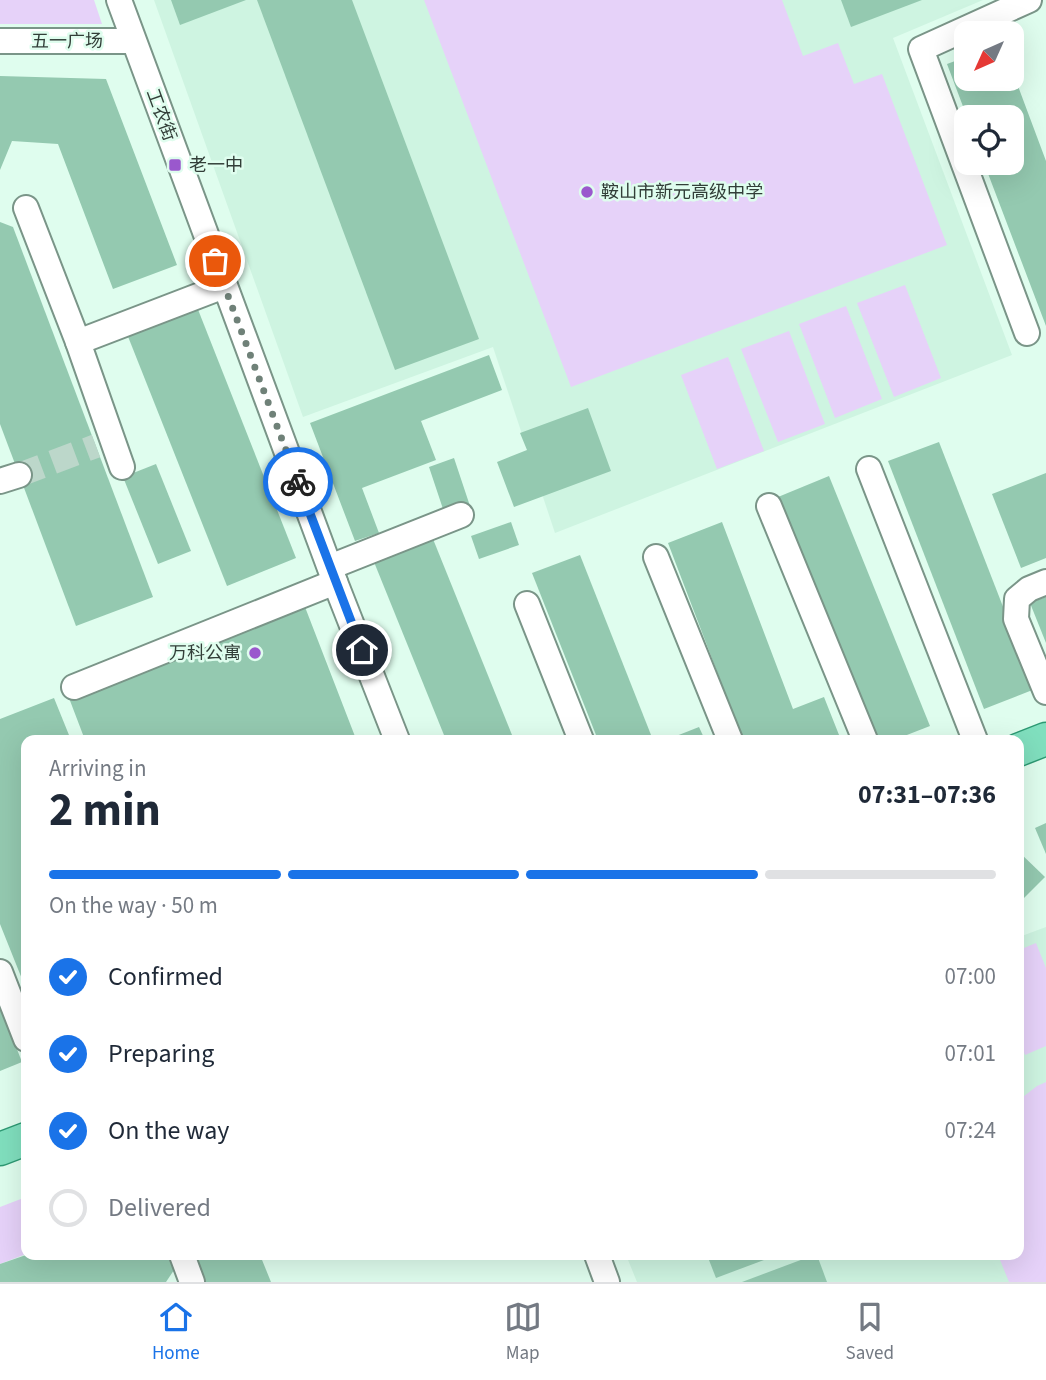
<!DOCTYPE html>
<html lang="en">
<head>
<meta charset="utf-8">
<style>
	body { margin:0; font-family:"Source Sans 3","Noto Sans SC",sans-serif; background:#f6f6f7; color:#1f2937; height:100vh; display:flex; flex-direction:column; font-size:26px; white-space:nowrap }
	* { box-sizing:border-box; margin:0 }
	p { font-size:23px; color:#747a83 }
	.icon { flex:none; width:38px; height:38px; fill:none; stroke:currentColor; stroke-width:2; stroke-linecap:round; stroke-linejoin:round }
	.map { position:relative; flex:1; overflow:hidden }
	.panel { position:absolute; left:21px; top:735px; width:1003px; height:525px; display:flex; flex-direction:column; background:#fff; border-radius:14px; box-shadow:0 7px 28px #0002 }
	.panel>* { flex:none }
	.needle { width:46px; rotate:225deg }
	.buttons { position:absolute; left:954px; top:21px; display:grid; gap:14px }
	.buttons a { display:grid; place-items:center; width:70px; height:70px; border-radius:14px; background:#fff; box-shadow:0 7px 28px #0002; font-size:35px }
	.pin { position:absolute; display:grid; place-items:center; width:60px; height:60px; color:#fff; margin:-30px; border:4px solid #fff; border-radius:50%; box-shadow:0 2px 7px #0007 }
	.courier { position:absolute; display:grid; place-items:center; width:70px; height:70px; margin:-35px; border:5px solid #1a73e8; border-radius:50%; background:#fff; color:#222; box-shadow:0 2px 9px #0007 }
	.overview em { font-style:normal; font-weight:700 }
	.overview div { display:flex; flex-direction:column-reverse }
	.overview { display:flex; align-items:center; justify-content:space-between; height:119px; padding:0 28px }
	h1 { font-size:46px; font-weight:700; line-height:52px }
	.bar { display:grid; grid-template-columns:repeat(4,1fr); gap:10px 7px; align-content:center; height:84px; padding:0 28px }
	.bar i { height:9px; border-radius:5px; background:#e0e1e3 }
	.bar .selected { background:#1a73e8 }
	.bar p { grid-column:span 4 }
	ol { padding:0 28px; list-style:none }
	li { display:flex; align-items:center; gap:21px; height:77px }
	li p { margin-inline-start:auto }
	li .icon { padding:7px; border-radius:50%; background:#1a73e8; color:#fff; stroke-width:4 }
	li:last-child { color:#747a83 }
	li i { width:38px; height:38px; border:4px solid #e0e1e3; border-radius:50% }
	.tab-bar { display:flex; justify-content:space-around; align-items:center; height:98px; border-top:2px solid #e0e1e3; background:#fff; font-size:19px; color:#747a83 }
	.tab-bar a { display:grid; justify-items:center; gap:4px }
	.tab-bar .selected { color:#1a73e8 }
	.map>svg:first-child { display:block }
	.built { fill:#cef4e1 }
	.green { fill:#e6d2f9 }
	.building { fill:#94c9b0 }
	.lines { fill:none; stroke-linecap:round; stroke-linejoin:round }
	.minor-tunnel { stroke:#bcd7ca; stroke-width:24; stroke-dasharray:24 12; stroke-linecap:butt }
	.minor-casing { stroke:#7a9588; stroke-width:28 }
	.major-casing { stroke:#2d9973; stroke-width:35 }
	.minor { stroke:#fff; stroke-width:24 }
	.major { stroke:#80dfbe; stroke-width:32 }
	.done { stroke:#6f8178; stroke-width:7; stroke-dasharray:0 12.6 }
	.route { stroke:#1a73e8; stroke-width:9 }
	.poi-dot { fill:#9a58cd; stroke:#dffdee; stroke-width:2.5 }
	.labels { text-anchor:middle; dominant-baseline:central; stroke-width:5; stroke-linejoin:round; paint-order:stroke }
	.street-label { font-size:18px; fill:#323e38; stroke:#dffdee }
	.poi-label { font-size:18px; fill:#323e38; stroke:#dffdee; text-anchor:start }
</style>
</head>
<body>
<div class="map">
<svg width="1046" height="1282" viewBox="0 0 1046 1282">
	<rect width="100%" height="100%" fill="#dffdee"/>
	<g class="built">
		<path d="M154,0h829l-90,38 119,317 -457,178 -62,-186 -190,70z"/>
		<path d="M1046,927v355h-409l-11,-27h392l1,-318z"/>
	</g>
	<g class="green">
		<path d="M0,0h94l8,24h-102z"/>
		<path d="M424,0h358l21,56 35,-13 16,41 28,-10 65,171 -376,142z"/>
		<path d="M905,285l36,93 -47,19 -37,-94z"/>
		<path d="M846,306l36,93 -47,19 -36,-94z"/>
		<path d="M789,331l36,93 -47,18 -37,-93z"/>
		<path d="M728,357l36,94 -47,18 -36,-94z"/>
		<path d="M1036,943l10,25v78l-21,9 -6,-17v-88z"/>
		<path d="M1046,1082v200h-37l-11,-27h20l1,-155 18,-14z"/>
		<path d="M26,1197v57l-26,10v-57z"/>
	</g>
	<g class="building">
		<path d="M171,0h75l-66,25z"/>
		<path d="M257,0h95l127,339 -84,31z"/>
		<path d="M841,0h81l-71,27z"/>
		<path d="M966,57v22h46v-9l34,91v165l-62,-163h28v-46h-45l-20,-53z"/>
		<path d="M0,76l106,3 71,186 -64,24 -55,-145 -46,-3 -12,29z"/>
		<path d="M0,222l13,5 140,370 -77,29 -76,-202z"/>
		<path d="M197,307l99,251 -69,28 -100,-252z"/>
		<path d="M489,355l13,35 -81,31 15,39 -74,28 17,45 -24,8 -45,-118z"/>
		<path d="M588,408l23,63 -97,36 -17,-45 30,-12 -7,-17z"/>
		<path d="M939,442l96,247 -51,20 -96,-248z"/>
		<path d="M454,458l16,48 -25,9 -16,-48z"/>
		<path d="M156,464l35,87 -33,13 -35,-87z"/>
		<path d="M1046,473v85l-25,10 -29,-74z"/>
		<path d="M829,476l101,250 -36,14h-18l-98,-243z"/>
		<path d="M511,522l8,23 -40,14 -8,-23z"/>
		<path d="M722,522l71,187 31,-12 17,43h-98l-75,-197z"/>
		<path d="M433,539l81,201h-68l-72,-178z"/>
		<path d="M580,555l73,185h-55l-66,-167z"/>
		<path d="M1046,597v46l-16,-40z"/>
		<path d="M305,607l51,132 -98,1 -2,-5 -14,5h-157l-16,-42z"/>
		<path d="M54,698l17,42h-45v249l-26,-65v-205z"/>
		<path d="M699,727l6,13h-39z"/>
		<path d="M1046,823v31l-11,-26z"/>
		<path d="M1018,851l27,26 -27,27z"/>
		<path d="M0,1006l22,56 -22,9z"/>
		<path d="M26,1255h151l3,6 -14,21h-166v-18z"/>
		<path d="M195,1255h65l11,27h-65z"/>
		<path d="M707,1255h70l-61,23z"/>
		<path d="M817,1255l10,27h-85l72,-27z"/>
	</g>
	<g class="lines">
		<path class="minor-tunnel" d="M19,475l77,-29"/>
		<g class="minor-casing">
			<g id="minor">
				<path d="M119,0l216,582 62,158"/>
				<path d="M0,41h133"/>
				<path d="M26,208l52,134"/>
				<path d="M1027,333l-106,-284 108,-49"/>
				<path d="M122,467l-44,-125 146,-56"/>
				<path d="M869,469l106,271"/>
				<path d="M0,481l19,-6"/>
				<path d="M769,506l96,234"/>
				<path d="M656,557l74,183"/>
				<path d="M330,567l131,-52"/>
				<path d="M1046,582l-17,7 -12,10 -1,20 30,73"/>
				<path d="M527,604l54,136"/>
				<path d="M74,687l261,-105"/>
				<path d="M0,972l26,67"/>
				<path d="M182,1255l10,27"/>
				<path d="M597,1255l10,27"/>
			</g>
		</g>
		<g class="major-casing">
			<g id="major">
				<path d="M1018,750l28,-11"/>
				<path d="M0,1149l26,-10"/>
			</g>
		</g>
		<use href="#minor" class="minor"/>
		<use href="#major" class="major"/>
	</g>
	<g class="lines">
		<path class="done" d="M215,261l83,221"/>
		<path class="route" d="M298,482l64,168"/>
	</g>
	<g class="poi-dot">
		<rect x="168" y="158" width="14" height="14" rx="3.5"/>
		<circle cx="587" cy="192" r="7"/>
		<circle cx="255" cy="653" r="7"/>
	</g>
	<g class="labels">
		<g class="street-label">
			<text x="67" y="41">五一广场</text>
			<text transform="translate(161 115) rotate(70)">工农街</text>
		</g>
		<g class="poi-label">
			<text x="189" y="165">老一中</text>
			<text x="601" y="192">鞍山市新元高级中学</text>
			<text x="241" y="653" text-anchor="end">万科公寓</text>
		</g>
	</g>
</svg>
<div class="buttons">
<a><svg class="needle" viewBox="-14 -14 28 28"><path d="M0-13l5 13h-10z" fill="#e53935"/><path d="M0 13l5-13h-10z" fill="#747a83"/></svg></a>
<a><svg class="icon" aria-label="locate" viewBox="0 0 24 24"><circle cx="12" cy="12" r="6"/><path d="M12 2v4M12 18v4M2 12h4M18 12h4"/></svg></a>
</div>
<div class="pin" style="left:215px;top:261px;background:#ea580c"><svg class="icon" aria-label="bag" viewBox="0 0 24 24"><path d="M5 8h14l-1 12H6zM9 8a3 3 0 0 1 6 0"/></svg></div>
<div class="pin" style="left:362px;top:650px;background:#1f2937"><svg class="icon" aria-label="home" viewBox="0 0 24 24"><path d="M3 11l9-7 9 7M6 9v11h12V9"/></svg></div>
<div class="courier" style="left:298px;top:482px"><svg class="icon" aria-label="bike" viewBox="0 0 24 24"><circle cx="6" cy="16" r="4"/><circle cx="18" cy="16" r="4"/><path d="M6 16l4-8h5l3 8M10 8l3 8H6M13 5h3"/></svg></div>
<section class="panel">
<div class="overview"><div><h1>2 min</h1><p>Arriving in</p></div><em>07:31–07:36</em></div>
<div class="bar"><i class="selected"></i><i class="selected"></i><i class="selected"></i><i></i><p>On the way · 50 m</p></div>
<ol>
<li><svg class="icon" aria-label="check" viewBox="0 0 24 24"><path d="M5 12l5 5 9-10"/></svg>Confirmed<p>07:00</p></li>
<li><svg class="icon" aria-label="check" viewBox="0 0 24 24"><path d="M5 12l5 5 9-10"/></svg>Preparing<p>07:01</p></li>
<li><svg class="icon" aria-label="check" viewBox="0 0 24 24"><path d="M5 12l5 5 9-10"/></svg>On the way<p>07:24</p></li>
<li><i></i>Delivered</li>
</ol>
</section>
</div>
<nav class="tab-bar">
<a class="selected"><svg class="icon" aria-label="home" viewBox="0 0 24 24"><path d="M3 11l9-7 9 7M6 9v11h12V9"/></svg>Home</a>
<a><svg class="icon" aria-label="map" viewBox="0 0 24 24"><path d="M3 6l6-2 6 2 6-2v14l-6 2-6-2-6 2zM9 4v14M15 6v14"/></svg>Map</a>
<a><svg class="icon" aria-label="saved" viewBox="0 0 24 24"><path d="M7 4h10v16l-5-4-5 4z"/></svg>Saved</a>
</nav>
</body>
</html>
